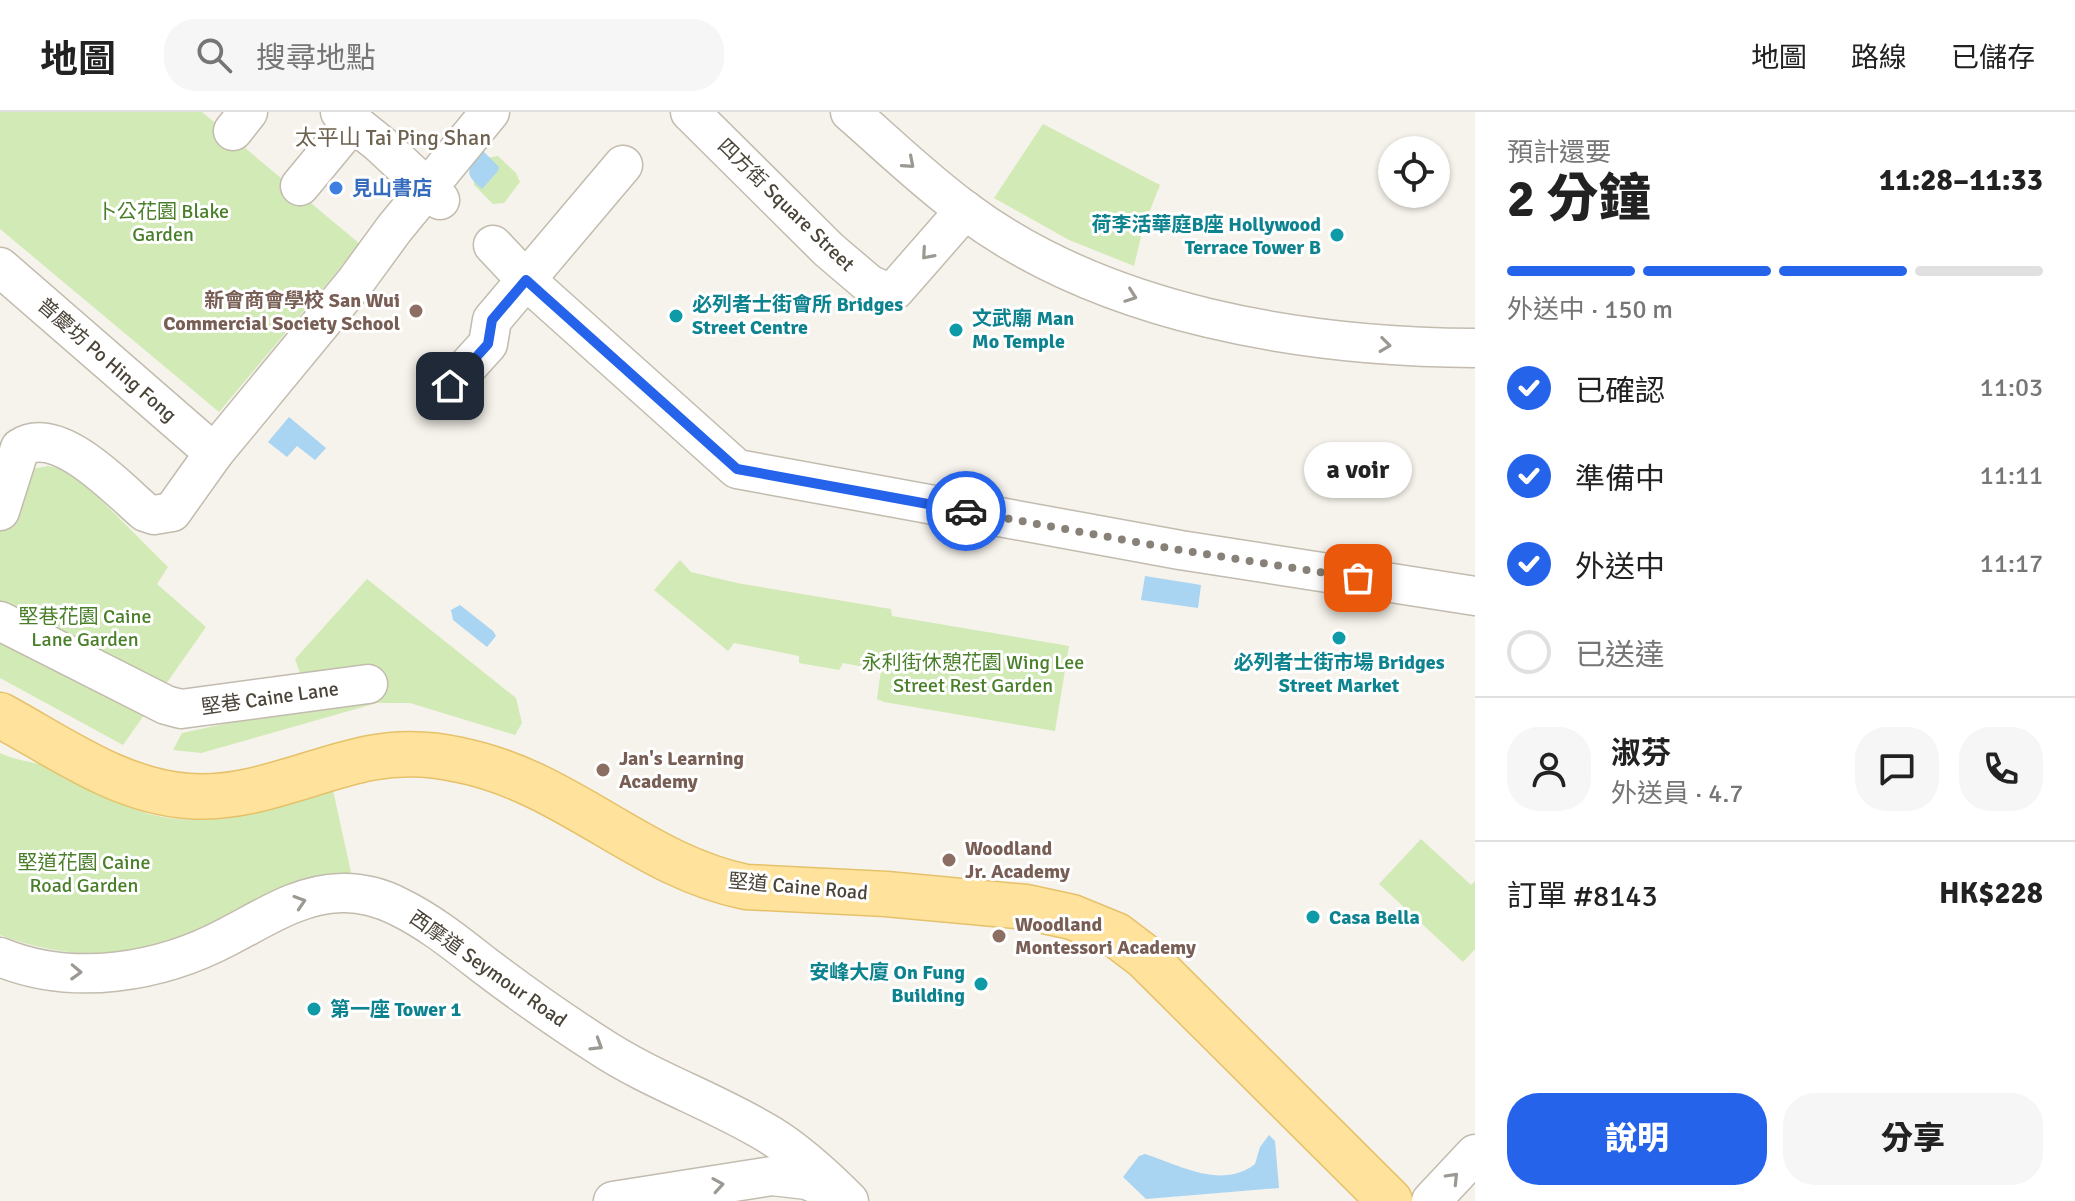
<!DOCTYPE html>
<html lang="zh-TW">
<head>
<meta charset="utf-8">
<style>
	body { margin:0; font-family:Signika,"Noto Sans TC",sans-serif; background:#f6f6f6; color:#222; height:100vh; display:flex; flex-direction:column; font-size:30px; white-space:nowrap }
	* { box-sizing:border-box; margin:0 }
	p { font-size:26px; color:#767676 }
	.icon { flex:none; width:44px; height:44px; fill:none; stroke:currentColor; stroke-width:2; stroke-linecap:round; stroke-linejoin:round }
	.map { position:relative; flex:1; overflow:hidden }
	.sheet { display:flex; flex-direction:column; background:#fff; width:600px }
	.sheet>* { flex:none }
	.controls { position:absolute; left:1378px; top:24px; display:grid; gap:16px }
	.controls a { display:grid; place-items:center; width:72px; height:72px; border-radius:50%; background:#fff; box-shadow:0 2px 6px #0004; font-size:40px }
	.pin { position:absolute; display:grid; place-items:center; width:68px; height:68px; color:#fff; margin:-34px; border-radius:16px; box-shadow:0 4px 12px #0006 }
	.courier { position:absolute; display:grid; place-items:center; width:80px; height:80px; margin:-40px; border:6px solid #2563eb; border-radius:50%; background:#fff; color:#222; box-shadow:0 2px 10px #0007 }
	.bubble { position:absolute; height:56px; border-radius:28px; background:#fff; box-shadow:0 2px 6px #0004; font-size:26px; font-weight:800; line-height:56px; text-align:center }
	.head em { font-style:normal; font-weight:800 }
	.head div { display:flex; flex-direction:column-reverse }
	.head { display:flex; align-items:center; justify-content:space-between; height:136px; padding:0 32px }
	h1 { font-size:52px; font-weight:800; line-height:60px }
	.bar { display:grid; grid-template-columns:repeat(4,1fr); gap:12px 8px; align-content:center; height:96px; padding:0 32px }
	.bar i { height:10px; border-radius:6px; background:#e0e0e0 }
	.bar .on { background:#2563eb }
	.bar p { grid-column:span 4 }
	.line { display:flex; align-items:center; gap:20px; padding:0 32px; border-top:2px solid #e0e0e0 }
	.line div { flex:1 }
	.round { display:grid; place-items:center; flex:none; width:84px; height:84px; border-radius:32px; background:#f6f6f6 }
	ol { padding:0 32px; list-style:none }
	li { display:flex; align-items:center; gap:24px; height:88px }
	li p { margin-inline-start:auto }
	li .icon { padding:8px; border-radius:50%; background:#2563eb; color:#fff; stroke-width:4 }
	li:last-child { color:#767676 }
	li i { width:44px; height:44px; border:4px solid #e0e0e0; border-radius:50% }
	.primary-button { display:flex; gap:16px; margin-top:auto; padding:16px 32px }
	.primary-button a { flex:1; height:92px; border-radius:32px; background:#2563eb; color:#fff; font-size:32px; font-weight:800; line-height:92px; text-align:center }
	.primary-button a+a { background:#f6f6f6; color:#222 }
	header { display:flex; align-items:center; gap:48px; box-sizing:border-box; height:112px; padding:0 40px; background:#fff; border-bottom:2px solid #e0e0e0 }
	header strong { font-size:38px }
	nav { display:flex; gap:44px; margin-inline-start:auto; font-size:28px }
	.search { width:560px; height:72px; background:#f6f6f6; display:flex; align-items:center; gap:20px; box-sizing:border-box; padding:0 28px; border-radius:32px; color:#767676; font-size:30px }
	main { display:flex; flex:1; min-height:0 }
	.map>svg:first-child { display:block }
	.green { fill:#d2eab5 }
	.water { fill:#a9d4f2 }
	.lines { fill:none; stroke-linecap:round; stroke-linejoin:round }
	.minor-casing { stroke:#c2bbae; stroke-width:41 }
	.major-casing { stroke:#e6c16a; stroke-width:47 }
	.minor { stroke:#fff; stroke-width:38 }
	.major { stroke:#ffe39c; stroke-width:44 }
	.oneway { stroke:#9c9892 }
	.done { stroke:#878178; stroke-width:8; stroke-dasharray:0 14.4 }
	.route { stroke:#2563eb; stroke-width:10 }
	.shop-dot { fill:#3f7fe0; stroke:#fff; stroke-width:3 }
	.culture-dot { fill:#0f9aa8; stroke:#fff; stroke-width:3 }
	.education-dot { fill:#8d6e63; stroke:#fff; stroke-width:3 }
	.labels { text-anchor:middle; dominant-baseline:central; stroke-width:6; stroke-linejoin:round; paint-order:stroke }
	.shop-label { font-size:20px; font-weight:bold; fill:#366cbe; stroke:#fff; text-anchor:start }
	.street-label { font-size:20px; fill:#4b4439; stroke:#fff }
	.park-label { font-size:20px; fill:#4a7f2a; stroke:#fff }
	.culture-label { font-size:20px; font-weight:bold; fill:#0d838f; stroke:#fff; text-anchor:start }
	.education-label { font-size:20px; font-weight:bold; fill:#785e54; stroke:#fff; text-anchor:start }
	.neighbourhood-label { font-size:22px; fill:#6e6250; stroke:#fff }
</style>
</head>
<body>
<header>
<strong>地圖</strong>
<div class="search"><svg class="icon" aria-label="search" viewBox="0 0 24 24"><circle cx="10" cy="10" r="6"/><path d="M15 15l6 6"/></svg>搜尋地點</div>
<nav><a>地圖</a><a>路線</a><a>已儲存</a></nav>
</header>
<main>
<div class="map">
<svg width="1475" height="1089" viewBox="0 0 1475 1089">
	<rect width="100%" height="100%" fill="#f6f3ec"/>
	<g class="green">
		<path d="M0,0h202l158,132 -141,168 -219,-183z"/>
		<path d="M1043,12l117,61 -17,43 -9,38 -65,-26 -75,-42z"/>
		<path d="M498,44l18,17 4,9 -16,21 -11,1 -19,-19 -1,-18 7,-8z"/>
		<path d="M7,324l25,33 16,-3 24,5 96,96 -11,17 49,43 -83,118 -123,-67v-236z"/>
		<path d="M680,448l11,12 46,11 154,26 1,7 177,30 -14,85 -171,-29 -7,-3 4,-29 -38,-7 -4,7 -40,-7v-7l-65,-13 -6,8 -74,-61z"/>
		<path d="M367,467l149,119 6,25 -7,12 -105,-32h-33l-176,50 -28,-3 9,-17 115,-25 5,-29 -7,-20z"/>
		<path d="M0,641c17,8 36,9 53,15 34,11 64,38 100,47 62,15 122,-7 180,-25l19,87c-20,3 -42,4 -61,9 -37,10 -70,37 -105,52 -9,4 -20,6 -29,8 -54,14 -105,8 -157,-11z"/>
		<path d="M1421,727l50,46 4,-4v68l-12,13 -84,-78z"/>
	</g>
	<g class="water">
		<path d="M483,39l16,16 -1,4 -16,18c-20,-17 -14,-20 1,-38z"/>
		<path d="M289,305l37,31 -11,12 -18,-14 -10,11 -19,-15z"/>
		<path d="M1145,464l56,9 -3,23 -57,-8z"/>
		<path d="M460,493l33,26 3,5 -9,11 -34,-27 -2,-10z"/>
		<path d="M1269,1023l6,6 4,47 -133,11 -23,-22 16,-21 6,-2c34,11 77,36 110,10l5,-17z"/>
	</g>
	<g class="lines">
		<g class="minor-casing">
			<g id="minor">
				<path d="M340,0l40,32 60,56"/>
				<path d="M690,0l139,138 40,34 17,8 9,-2 70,-80"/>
				<path d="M850,0c38,33 75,69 116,99 140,104 338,136 509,137"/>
				<path d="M233,19l15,-19"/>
				<path d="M300,74l53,-64"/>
				<path d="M493,133l33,35 211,189 443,81 295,46"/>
				<path d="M0,155l214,186"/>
				<path d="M450,274l38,-42 4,-24 131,-155"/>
				<path d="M0,399l20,-63c38,-25 98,41 125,64l9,3 18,-3 42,-59 142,-172 38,-52 96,-117"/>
				<path d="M0,509l166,84 15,4 187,-25"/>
				<path d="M0,845c73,30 160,16 229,-21 35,-18 70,-42 112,-43 19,-1 41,5 58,14 31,15 58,37 85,58 37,28 75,55 114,80 54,36 117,56 172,90 28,17 56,43 79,66"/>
				<path d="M613,1089l159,-25 35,4 23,10"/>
				<path d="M1431,1089l44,-47"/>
			</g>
		</g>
		<g class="major-casing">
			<path id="major" d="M0,603c59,32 119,76 188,81 63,5 122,-26 182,-38 31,-6 60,-5 90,2 109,22 181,106 286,127l140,7 140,13 46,10 44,18 29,22 245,244"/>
		</g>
		<use href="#minor" class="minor"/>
		<use href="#major" class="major"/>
	</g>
	<defs><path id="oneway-chevron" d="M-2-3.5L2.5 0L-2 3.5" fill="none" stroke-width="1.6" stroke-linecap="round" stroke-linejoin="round" transform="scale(2)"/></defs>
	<g class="oneway">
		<use href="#oneway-chevron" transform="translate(909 51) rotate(41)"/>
		<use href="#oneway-chevron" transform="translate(927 142) rotate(131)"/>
		<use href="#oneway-chevron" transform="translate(1131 184) rotate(20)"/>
		<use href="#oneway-chevron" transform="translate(1385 233) rotate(7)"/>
		<use href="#oneway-chevron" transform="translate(300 790) rotate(-18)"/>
		<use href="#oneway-chevron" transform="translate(76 860) rotate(2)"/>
		<use href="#oneway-chevron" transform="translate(597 933) rotate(32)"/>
		<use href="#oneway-chevron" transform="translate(1453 1066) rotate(-46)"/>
		<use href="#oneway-chevron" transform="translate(718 1073) rotate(-9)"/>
	</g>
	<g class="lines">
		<path class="done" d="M966,399l214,39 178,28"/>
		<path class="route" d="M450,274l38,-42 4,-24 34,-40 211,189 229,42"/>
	</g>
	<circle class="shop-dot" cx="336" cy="76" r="8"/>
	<g class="culture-dot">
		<circle cx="1337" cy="123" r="8"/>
		<circle cx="676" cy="204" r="8"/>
		<circle cx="956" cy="218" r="8"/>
		<circle cx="1339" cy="526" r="8"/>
		<circle cx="1313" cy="805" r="8"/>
		<circle cx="981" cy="872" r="8"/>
		<circle cx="314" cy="897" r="8"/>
	</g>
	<g class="education-dot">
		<circle cx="416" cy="199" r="8"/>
		<circle cx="603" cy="658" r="8"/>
		<circle cx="949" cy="748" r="8"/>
		<circle cx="999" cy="824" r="8"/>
	</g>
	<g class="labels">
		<g class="shop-label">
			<text x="352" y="76">見山書店</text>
		</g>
		<g class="street-label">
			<text transform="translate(786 93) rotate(44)">四方街 Square Street</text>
			<text transform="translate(107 248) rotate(41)">普慶坊 Po Hing Fong</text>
			<text transform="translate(270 586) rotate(-8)">堅巷 Caine Lane</text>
			<text transform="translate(798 775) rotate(5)">堅道 Caine Road</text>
			<text transform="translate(488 857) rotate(35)">西摩道 Seymour Road</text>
		</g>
		<g class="park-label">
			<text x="163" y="99">卜公花園 Blake<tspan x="163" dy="23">Garden</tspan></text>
			<text x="85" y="504">堅巷花園 Caine<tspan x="85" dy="23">Lane Garden</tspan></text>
			<text x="973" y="550">永利街休憩花園 Wing Lee<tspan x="973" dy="23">Street Rest Garden</tspan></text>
			<text x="84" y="750">堅道花園 Caine<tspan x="84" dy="23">Road Garden</tspan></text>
		</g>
		<g class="culture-label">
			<text x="1321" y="112" text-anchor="end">荷李活華庭B座 Hollywood<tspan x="1321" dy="23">Terrace Tower B</tspan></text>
			<text x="692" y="192">必列者士街會所 Bridges<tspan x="692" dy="23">Street Centre</tspan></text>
			<text x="972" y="206">文武廟 Man<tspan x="972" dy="23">Mo Temple</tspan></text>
			<text x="1339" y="550" text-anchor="middle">必列者士街市場 Bridges<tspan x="1339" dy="23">Street Market</tspan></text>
			<text x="1329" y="805">Casa Bella</text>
			<text x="965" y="860" text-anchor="end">安峰大廈 On Fung<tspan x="965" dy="23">Building</tspan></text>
			<text x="330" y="897">第一座 Tower 1</text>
		</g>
		<g class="education-label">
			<text x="400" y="188" text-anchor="end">新會商會學校 San Wui<tspan x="400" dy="23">Commercial Society School</tspan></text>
			<text x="619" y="646">Jan's Learning<tspan x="619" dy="23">Academy</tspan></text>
			<text x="965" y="736">Woodland<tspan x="965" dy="23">Jr. Academy</tspan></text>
			<text x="1015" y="812">Woodland<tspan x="1015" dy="23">Montessori Academy</tspan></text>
		</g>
		<g class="neighbourhood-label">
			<text x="393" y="25">太平山 Tai Ping Shan</text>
		</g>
	</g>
</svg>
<div class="controls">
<a><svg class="icon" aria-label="locate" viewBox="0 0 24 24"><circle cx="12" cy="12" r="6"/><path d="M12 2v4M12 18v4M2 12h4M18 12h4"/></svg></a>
</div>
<div class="pin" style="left:1358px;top:466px;background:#ea580c"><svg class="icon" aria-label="bag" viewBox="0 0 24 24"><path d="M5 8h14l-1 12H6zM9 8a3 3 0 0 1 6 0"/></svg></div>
<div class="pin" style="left:450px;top:274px;background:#1f2937"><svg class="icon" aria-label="home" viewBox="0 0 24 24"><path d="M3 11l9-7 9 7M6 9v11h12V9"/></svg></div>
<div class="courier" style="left:966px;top:399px"><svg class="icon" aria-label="car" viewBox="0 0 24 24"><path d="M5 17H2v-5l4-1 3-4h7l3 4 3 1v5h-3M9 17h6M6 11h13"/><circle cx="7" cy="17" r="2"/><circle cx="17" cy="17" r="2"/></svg></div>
<div class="bubble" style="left:1304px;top:330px;width:108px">a voir</div>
</div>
<section class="sheet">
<div class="head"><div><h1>2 分鐘</h1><p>預計還要</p></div><em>11:28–11:33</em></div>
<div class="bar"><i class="on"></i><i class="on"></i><i class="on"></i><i></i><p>外送中 · 150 m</p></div>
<ol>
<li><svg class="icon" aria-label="check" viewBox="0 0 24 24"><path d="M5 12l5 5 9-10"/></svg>已確認<p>11:03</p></li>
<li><svg class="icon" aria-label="check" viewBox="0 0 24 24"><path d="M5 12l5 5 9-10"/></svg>準備中<p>11:11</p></li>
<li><svg class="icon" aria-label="check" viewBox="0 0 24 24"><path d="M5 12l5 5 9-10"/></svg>外送中<p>11:17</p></li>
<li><i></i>已送達</li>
</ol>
<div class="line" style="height:144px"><a class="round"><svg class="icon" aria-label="person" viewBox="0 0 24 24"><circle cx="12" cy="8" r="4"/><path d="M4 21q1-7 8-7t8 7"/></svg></a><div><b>淑芬</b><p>外送員 · 4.7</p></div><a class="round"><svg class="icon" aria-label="chat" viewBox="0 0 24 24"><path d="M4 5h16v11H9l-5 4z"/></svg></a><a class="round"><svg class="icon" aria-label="phone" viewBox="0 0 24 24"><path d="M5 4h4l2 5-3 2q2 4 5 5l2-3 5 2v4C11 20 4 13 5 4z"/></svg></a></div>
<div class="line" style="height:104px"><div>訂單 #8143</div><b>HK$228</b></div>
<div class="primary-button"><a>說明</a><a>分享</a></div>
</section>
</main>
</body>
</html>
